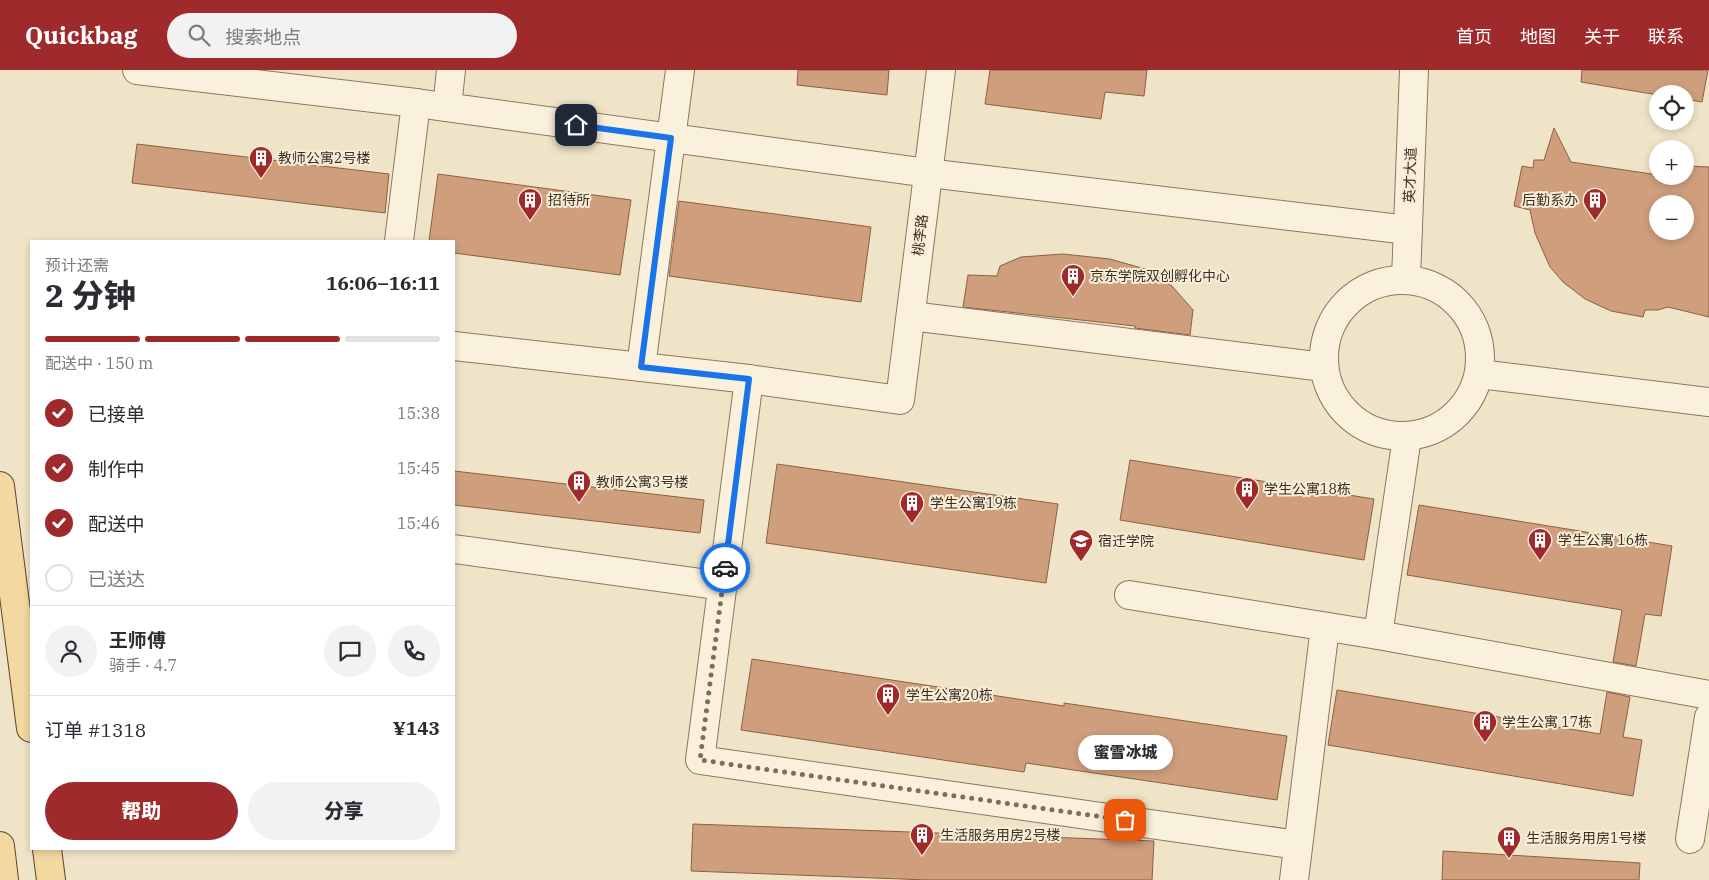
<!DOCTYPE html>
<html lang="zh">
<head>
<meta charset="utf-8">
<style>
	body { margin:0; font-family:"IBM Plex Serif","Noto Sans SC",serif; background:#f2f2f3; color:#2b2b33; height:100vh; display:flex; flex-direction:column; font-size:19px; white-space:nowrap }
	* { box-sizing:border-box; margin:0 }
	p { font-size:16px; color:#7c7c81 }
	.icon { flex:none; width:28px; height:28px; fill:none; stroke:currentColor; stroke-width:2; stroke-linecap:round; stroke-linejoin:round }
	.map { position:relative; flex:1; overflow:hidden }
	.drawer { position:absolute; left:30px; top:170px; width:425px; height:610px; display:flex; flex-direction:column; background:#fff; border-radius:0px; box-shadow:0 2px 8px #0003 }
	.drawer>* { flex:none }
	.buttons { position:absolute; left:1649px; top:15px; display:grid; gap:10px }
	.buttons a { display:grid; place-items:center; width:45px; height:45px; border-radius:50%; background:#fff; box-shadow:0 2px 8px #0003; font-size:25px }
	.pin { position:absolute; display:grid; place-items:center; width:42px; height:42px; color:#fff; margin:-21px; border-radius:10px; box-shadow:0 2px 8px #0006 }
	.courier { position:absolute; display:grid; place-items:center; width:50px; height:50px; margin:-25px; border:4px solid #1a73e8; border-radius:50%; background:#fff; color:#222; box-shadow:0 1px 6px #0007 }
	.bubble { position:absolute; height:35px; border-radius:18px; background:#fff; box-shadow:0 2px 8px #0003; font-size:16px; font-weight:800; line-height:35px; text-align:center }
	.overview em { font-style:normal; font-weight:800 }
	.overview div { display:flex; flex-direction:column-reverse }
	.overview { display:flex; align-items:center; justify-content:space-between; height:85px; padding:0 15px }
	h1 { font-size:32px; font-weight:800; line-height:38px }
	.bar { display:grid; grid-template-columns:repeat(4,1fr); gap:8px 5px; align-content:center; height:60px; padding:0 15px }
	.bar i { height:6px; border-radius:4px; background:#e1e1e2 }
	.bar .current { background:#9e2a2b }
	.bar p { grid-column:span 4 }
	.line { display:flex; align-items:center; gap:12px; padding:0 15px; border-top:1px solid #e1e1e2 }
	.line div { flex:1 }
	.round { display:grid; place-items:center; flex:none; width:52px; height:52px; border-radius:26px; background:#f2f2f3 }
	ol { padding:0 15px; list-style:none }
	li { display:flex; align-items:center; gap:15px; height:55px }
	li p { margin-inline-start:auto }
	li .icon { padding:5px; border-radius:50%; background:#9e2a2b; color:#fff; stroke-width:4 }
	li:last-child { color:#7c7c81 }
	li i { width:28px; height:28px; border:2px solid #e1e1e2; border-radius:50% }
	.button { display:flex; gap:10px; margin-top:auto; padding:10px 15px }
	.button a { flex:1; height:58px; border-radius:30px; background:#9e2a2b; color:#fff; font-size:20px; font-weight:800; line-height:58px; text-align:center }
	.button a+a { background:#f2f2f3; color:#2b2b33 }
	header { display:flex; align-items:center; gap:30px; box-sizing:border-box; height:70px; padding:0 25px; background:#9e2a2b; color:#fff }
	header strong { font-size:24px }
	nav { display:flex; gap:28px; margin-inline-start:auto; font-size:18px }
	.search { width:350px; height:45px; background:#f2f2f3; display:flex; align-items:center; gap:12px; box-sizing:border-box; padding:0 18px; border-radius:28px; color:#7c7c81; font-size:19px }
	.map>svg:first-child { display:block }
	.building { fill:#cf9f7d; stroke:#8d5f41; fill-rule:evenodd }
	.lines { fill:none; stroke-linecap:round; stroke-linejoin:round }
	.minor-casing { stroke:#8d765c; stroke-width:30 }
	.major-casing { stroke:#5b4430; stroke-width:30 }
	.minor { stroke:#faf1dc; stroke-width:28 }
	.major { stroke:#f3d9a0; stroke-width:28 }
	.done { stroke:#7c6e5b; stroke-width:5; stroke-dasharray:0 9 }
	.route { stroke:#1a73e8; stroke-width:6 }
	.labels { text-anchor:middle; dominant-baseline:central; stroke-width:4; stroke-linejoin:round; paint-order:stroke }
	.poi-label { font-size:14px; fill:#3d2e20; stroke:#f7eed8; text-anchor:start }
	.street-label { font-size:14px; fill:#3d2e20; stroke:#f7eed8 }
</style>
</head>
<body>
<header>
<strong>Quickbag</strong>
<div class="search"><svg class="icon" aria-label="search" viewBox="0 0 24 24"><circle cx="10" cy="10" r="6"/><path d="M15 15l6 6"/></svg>搜索地点</div>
<nav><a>首页</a><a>地图</a><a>关于</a><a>联系</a></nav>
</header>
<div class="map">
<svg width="1709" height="810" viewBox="0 0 1709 810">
	<rect width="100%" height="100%" fill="#f0e4c8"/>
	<g class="building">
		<path d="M798,0h91l-2,25 -90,-10z"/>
		<path d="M990,0h157l-3,26 -39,-4 -4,27 -116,-15z"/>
		<path d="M1582,0h126l-6,32 -17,-3v-5l-27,1 -77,-13z"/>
		<path d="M1554,58l17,34 114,17v-13l24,1v150l-41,-10 -10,3h-13l-2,7 -32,-6 -26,-12 -22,-17 -13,-15 -15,-34 -5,-23 -16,-4 8,-40 11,2 1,-8h10zM1658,134h27v27h-27z"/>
		<path d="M137,74l252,30 -4,39 -253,-30z"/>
		<path d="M438,104l193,26 -11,75 -166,-22v-12h-25z"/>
		<path d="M679,131l192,26 -10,75 -192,-26z"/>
		<path d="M1063,184l47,5 35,10 27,17 21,24 -3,25 -55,-7v-2l-172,-19 5,-32 29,1 3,-10 21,-9z"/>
		<path d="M1130,390l244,39 -10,61 -244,-40z"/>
		<path d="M777,394l281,40 -12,79 -280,-40z"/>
		<path d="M454,401l250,29 -4,33 -246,-28z"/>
		<path d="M1419,435l253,41 -11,70 -16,-2 -9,52 -23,-4 9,-52 -215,-35z"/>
		<path d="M752,589l312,47v-3l223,33 -10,64 -251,-37 -2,9 -283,-42z"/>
		<path d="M1337,620l263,44 7,-42 23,5 -7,40 19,3 -9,56 -305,-51z"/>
		<path d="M693,754l461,17 -2,39h-225l-236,-9z"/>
		<path d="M1443,781l197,12 -1,17h-197z"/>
	</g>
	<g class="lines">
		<g class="minor-casing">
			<g id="minor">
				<path d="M137,0l279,33"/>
				<path d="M447,37l4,-37"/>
				<path d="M399,171l17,-138 512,70 480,57"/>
				<path d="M1406,209l8,-209"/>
				<circle cx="1402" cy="288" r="78"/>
				<path d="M911,246l413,51"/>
				<path d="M454,276l295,33 151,21 41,-330"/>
				<path d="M641,297l39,-297"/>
				<path d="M1479,304l230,28"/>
				<path d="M749,309l-49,381 598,85"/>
				<path d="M454,479l269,37"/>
				<path d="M1129,525l249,40 331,60"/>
				<path d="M1378,565l29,-198"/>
				<path d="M1690,769l19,-122"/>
				<path d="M1294,810l31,-253"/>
			</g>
		</g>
		<g class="major-casing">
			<g id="major">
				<path d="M0,416l31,242"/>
				<path d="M0,776l4,34"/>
				<path d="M47,779l4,31"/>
			</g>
		</g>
		<use href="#minor" class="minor"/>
		<use href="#major" class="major"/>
	</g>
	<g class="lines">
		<path class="done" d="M725,498l-25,192 425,60"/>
		<path class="route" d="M576,55l95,13 -30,229 108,12 -24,189"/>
	</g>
	<defs>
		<g id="building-pin" transform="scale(1.25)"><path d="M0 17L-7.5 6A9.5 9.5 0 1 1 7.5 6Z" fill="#9e2a2b" stroke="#f7eed8"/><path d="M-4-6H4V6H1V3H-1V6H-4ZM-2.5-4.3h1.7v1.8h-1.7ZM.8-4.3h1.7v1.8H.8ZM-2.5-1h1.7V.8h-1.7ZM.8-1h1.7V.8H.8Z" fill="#fff"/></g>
		<g id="university-pin" transform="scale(1.25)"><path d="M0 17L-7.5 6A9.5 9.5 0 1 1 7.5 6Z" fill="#9e2a2b" stroke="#f7eed8"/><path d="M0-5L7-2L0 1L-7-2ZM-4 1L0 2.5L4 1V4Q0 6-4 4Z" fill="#fff"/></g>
	</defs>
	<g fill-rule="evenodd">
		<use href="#building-pin" x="261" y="88"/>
		<use href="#building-pin" x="530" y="130"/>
		<use href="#building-pin" x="1595" y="130"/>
		<use href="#building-pin" x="1073" y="206"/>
		<use href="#building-pin" x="579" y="412"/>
		<use href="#building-pin" x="1247" y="419"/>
		<use href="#building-pin" x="912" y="433"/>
		<use href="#building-pin" x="1540" y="470"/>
		<use href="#university-pin" x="1081" y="471"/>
		<use href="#building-pin" x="888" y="625"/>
		<use href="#building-pin" x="1485" y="652"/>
		<use href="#building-pin" x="922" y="765"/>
		<use href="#building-pin" x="1509" y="768"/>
	</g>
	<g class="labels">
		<g class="poi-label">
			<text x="278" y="88">教师公寓2号楼</text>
			<text x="548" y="130">招待所</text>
			<text x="1578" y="130" text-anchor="end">后勤系办</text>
			<text x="1090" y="206">京东学院双创孵化中心</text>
			<text x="596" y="412">教师公寓3号楼</text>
			<text x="1264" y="419">学生公寓18栋</text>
			<text x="930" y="433">学生公寓19栋</text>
			<text x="1558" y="470">学生公寓 16栋</text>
			<text x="1098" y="471">宿迁学院</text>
			<text x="906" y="625">学生公寓20栋</text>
			<text x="1502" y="652">学生公寓 17栋</text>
			<text x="940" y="765">生活服务用房2号楼</text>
			<text x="1526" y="768">生活服务用房1号楼</text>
		</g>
		<g class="street-label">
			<text transform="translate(1410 105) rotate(-88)">英才大道</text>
			<text transform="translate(920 165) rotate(-83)">桃李路</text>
		</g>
	</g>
</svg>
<div class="buttons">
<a><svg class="icon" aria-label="locate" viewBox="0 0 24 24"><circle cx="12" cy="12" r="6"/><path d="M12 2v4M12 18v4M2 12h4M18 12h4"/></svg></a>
<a>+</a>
<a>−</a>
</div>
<div class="pin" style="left:1125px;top:750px;background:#ea580c"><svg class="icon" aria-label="bag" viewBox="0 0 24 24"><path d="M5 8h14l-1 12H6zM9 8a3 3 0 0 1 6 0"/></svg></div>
<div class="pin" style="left:576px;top:55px;background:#1f2937"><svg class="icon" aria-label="home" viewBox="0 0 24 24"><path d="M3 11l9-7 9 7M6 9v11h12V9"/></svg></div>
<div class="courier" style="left:725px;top:498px"><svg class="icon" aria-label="car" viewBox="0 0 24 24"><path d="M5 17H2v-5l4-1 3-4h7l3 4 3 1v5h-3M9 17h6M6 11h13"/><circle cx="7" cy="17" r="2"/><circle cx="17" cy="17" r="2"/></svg></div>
<div class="bubble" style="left:1078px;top:665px;width:95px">蜜雪冰城</div>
<section class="drawer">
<div class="overview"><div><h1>2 分钟</h1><p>预计还需</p></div><em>16:06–16:11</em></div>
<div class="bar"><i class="current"></i><i class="current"></i><i class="current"></i><i></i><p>配送中 · 150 m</p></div>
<ol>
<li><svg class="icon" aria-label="check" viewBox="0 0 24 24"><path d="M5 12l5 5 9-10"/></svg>已接单<p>15:38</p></li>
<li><svg class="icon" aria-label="check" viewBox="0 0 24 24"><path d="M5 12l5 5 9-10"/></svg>制作中<p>15:45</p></li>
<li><svg class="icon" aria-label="check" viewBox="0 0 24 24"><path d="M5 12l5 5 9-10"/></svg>配送中<p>15:46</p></li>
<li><i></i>已送达</li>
</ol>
<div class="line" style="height:90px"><a class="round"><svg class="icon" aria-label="person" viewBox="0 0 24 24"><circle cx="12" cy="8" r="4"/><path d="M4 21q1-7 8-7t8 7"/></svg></a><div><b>王师傅</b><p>骑手 · 4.7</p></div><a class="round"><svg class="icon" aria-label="chat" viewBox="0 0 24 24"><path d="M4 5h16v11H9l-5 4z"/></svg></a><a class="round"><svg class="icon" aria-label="phone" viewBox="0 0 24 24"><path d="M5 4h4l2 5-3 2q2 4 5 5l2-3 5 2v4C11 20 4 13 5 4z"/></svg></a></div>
<div class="line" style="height:65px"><div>订单 #1318</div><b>¥143</b></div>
<div class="button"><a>帮助</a><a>分享</a></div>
</section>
</div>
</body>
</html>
